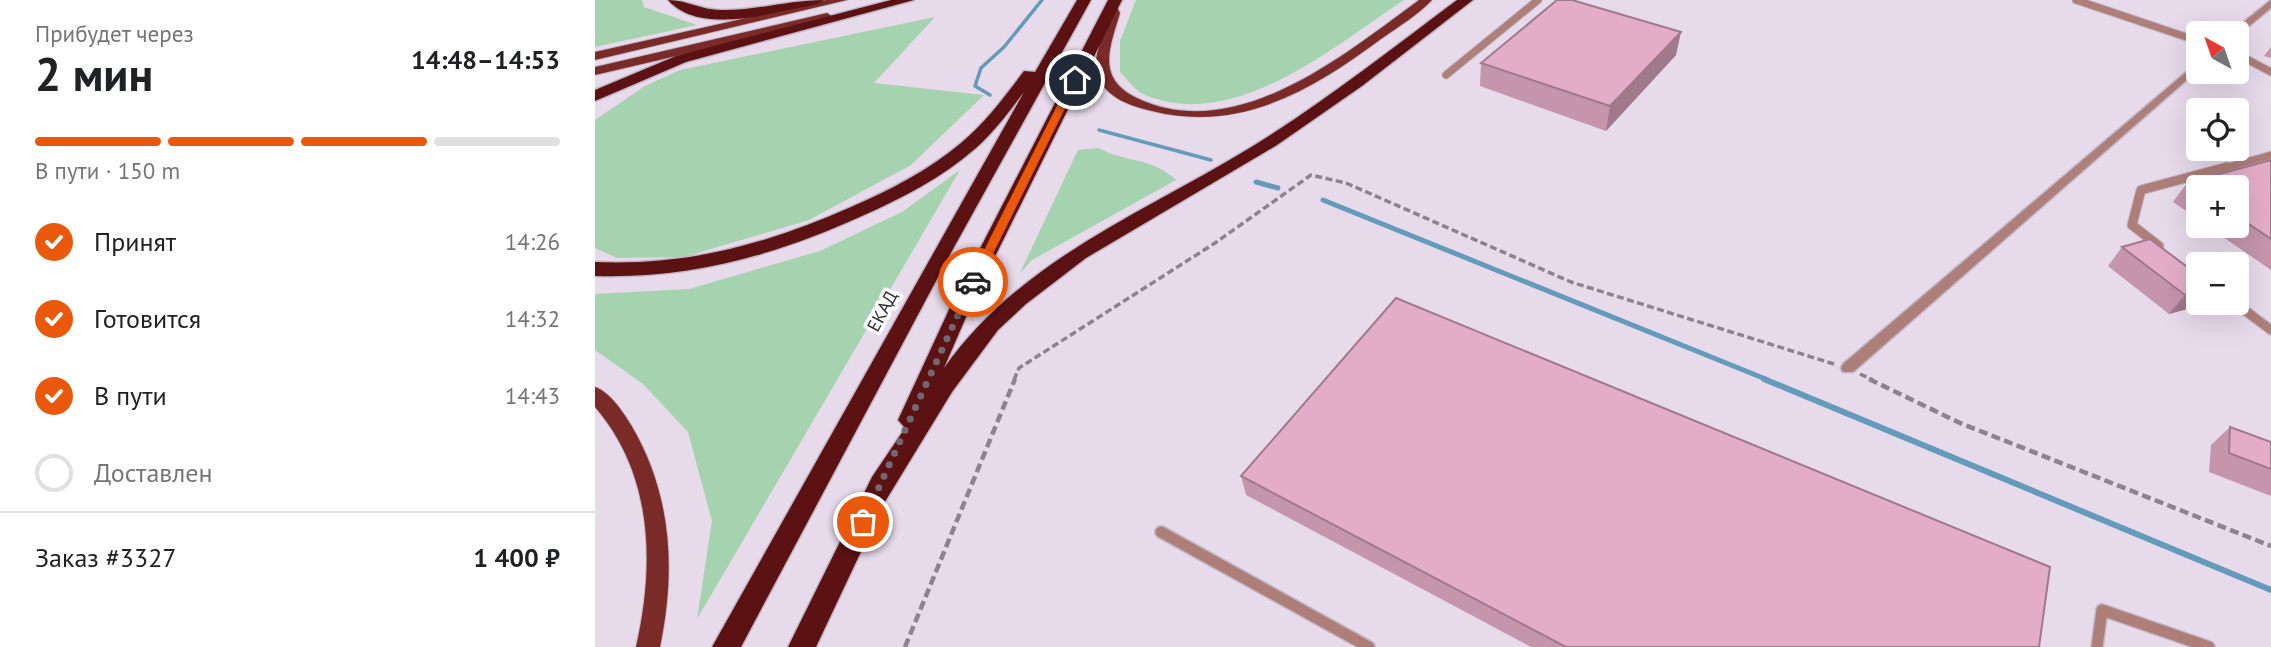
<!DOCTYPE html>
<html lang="ru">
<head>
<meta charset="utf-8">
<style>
	body { margin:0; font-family:"PT Sans",sans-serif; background:#f2f2f2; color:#202124; height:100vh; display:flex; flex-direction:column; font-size:26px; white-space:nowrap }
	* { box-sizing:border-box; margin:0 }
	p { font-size:23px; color:#757577 }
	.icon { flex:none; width:38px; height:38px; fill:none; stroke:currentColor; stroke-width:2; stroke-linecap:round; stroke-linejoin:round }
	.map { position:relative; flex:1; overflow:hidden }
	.details { display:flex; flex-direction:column; background:#fff; width:595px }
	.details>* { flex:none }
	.needle { width:46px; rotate:320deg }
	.tools { position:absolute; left:1591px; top:21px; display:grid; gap:14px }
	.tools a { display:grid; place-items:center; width:63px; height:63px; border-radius:7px; background:#fff; box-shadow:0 7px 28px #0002; font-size:35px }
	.pin { position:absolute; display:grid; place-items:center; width:60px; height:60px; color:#fff; margin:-30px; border:4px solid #fff; border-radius:50%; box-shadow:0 2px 7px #0007 }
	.courier { position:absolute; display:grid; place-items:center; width:70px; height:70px; margin:-35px; border:5px solid #ea580c; border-radius:50%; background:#fff; color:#222; box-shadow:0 2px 9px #0007 }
	.overview em { font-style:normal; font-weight:700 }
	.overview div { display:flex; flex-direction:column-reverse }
	.overview { display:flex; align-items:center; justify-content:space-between; height:119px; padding:0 35px }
	h1 { font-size:46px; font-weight:700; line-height:52px }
	.bar { display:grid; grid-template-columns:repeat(4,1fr); gap:10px 7px; align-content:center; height:84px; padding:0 35px }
	.bar i { height:9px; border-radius:5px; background:#e0e0e0 }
	.bar .on { background:#ea580c }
	.bar p { grid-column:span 4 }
	.line { display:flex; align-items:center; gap:18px; padding:0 35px; border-top:2px solid #e0e0e0 }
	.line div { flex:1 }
	ol { padding:0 35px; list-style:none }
	li { display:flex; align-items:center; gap:21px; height:77px }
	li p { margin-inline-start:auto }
	li .icon { padding:7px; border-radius:50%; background:#ea580c; color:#fff; stroke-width:4 }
	li:last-child { color:#757577 }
	li i { width:38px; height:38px; border:4px solid #e0e0e0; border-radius:50% }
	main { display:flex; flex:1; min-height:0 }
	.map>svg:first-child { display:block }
	.green { fill:#a5d2af }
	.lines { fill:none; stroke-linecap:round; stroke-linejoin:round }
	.stream-far2 { stroke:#659bba; stroke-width:3.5 }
	.stream-far1 { stroke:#659bba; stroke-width:5 }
	.stream { stroke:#659bba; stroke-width:6 }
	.lane-far2-casing { stroke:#c2b7c6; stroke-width:9 }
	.lane-far1-casing { stroke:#c2b7c6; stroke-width:11 }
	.lane-casing { stroke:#c2b7c6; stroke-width:14 }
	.street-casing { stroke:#c2b7c6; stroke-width:3 }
	.primary-casing { stroke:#c2b7c6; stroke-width:2 }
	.highway-casing { stroke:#c2b7c6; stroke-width:3 }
	.path-far1 { stroke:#8c838e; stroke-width:3.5; stroke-dasharray:7 3.5; stroke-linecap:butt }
	.path { stroke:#8c838e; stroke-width:4.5; stroke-dasharray:9 4.5; stroke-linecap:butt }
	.lane-far2 { stroke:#ae7e79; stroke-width:7 }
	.lane-far1 { stroke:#ae7e79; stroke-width:9 }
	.lane { stroke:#ae7e79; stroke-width:11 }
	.street { fill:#ae7e79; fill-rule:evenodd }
	.primary { fill:#7a2a27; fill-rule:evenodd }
	.highway { fill:#5c1213; fill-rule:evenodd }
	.wall { fill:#c495ab }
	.shaded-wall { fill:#a0798b }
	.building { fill:#e4adc7; stroke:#a0798b; stroke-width:2 }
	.route { fill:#ea580c }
	.done { stroke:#706872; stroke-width:7; stroke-dasharray:0 12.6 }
	.labels { text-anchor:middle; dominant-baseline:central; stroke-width:7; stroke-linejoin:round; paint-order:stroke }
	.street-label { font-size:18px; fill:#302b31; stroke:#fff }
</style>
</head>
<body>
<main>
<section class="details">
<div class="overview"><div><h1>2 мин</h1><p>Прибудет через</p></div><em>14:48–14:53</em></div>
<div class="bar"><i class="on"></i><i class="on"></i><i class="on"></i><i></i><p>В пути · 150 m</p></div>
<ol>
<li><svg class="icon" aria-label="check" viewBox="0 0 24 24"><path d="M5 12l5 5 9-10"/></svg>Принят<p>14:26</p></li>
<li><svg class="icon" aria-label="check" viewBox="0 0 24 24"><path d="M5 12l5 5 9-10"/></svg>Готовится<p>14:32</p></li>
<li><svg class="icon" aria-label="check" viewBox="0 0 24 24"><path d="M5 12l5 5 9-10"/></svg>В пути<p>14:43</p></li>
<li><i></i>Доставлен</li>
</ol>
<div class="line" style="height:91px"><div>Заказ #3327</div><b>1 400 ₽</b></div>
</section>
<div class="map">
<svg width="1676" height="647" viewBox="0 0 1676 647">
	<rect width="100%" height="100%" fill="#e7daeb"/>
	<g class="green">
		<path d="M0,0h47l2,7 53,18 -102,22z"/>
		<path d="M541,0h268c-70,46 -171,134 -261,94 -8,-4 -16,-15 -23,-22v-31z"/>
		<path d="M340,17l-61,66 110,12 -73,70 -102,55 -125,37 -67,1 -22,-10v-128l50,-34 35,-16z"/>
		<path d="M504,148c26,15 54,9 77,32l-144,80 -12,13 58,-123z"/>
		<path d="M365,170l-263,449 15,-98 -24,-89 -45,-48 -48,-34v-56l94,-5 131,-38 82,-39z"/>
	</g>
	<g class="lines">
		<g class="stream-far2">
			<path d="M395,95l-15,-9 6,-18 23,-21 38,-47"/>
			<path d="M504,130l112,30"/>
		</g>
		<g class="stream-far1">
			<path d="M661,182l22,6"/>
			<path d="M728,200l445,180"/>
		</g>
		<path class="stream" d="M1169,379l507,211"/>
		<g class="lane-far2-casing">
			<g id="lane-far2">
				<path d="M1481,0l122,41"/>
				<path d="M1642,54l34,18"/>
				<path d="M851,75l92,-75"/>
				<path d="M1626,169l50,-14"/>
			</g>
		</g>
		<g class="lane-far1-casing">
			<g id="lane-far1">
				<path d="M1564,246l-27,-21 9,-35 86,-23"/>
				<path d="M1640,303l36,27"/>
			</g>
		</g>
		<g class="lane-casing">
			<g id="lane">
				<path d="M566,532l208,115"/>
				<path d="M1502,647l5,-37 107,37"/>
			</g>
		</g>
		<g class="street-casing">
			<g id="street">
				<path d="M1676,0v8l-33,27 -8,-2z"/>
				<path d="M1603,62v8l-345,302h-10l-2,-4 2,-4z"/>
			</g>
		</g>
		<g class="primary-casing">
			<g id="primary">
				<path d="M231,0h21l-252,60v-8z"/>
				<path d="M824,0h13c-14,15 -34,27 -51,39 -69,51 -140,94 -229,72 -21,-5 -43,-12 -53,-32 -12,-25 14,-51 7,-72l10,-2 4,8c-11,37 -24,66 19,86 98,45 205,-44 280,-99z"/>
				<path d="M232,13l6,4 -2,3 -236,55v-8z"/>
				<path d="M0,387c15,5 28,25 36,38 41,69 45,145 29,222h-24c19,-83 17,-173 -41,-240z"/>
			</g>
		</g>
		<g class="highway-casing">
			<g id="highway">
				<path d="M73,0c19,0 33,10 53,10 34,1 68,-10 103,-10 -7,6 -21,7 -31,9 -36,8 -97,23 -125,-9z"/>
				<path d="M296,0h23l-228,62 -91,39v-11l81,-34z"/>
				<path d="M482,0h14l-138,249 -212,398h-29l312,-555c-15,20 -30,40 -48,56 -34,30 -74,50 -114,68 -86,39 -172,63 -267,60v-14c92,4 173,-18 256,-55 39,-17 78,-37 110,-64 25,-21 44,-47 63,-72l11,1z"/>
				<path d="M513,0h14l-149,301 -29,67c77,-109 200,-155 309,-222 71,-44 137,-96 204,-146h16l-111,86 -85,59 -191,113 -60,46 -28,26 -46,62 -69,113 -67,142h-28l84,-170 33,-49 -7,-8 55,-119z"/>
			</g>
		</g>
		<g class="path-far1">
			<path d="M1265,374l13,6"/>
			<path d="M419,380l5,-12 196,-125 96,-68 35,8 225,99 263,82"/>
		</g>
		<g class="path">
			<path d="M1274,379l91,44 311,123"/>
			<path d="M310,647l110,-268"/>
		</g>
		<use href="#lane-far2" class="lane-far2"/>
		<use href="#lane-far1" class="lane-far1"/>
		<use href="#lane" class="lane"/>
		<use href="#street" class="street"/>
		<use href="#primary" class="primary"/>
		<use href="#highway" class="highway"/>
	</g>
	<g class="wall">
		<path d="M1676,47v11l-7,-2z"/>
		<path d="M1081,55l-70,76 -126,-45 1,-23z"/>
		<path d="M1676,160v110l-64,-44h30v-39h-39v32l-25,-17 14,-19z"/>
		<path d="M1527,247l76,59 -29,8 -61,-48z"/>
		<path d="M1635,427l41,15v54l-62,-24 2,-27z"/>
		<path d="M646,476l798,171h-508l-285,-152z"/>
	</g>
	<g class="shaded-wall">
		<path d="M1086,32l-5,23 -70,76 4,-25z"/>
		<path d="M1603,291v12h2l-2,3 -29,8 16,-19z"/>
	</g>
	<g class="building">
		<path d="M962,0h15l109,32 -71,74 -129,-43z"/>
		<path d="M1676,160v79l-34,-23v-29h-39v3l-11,-7z"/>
		<path d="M1555,239l48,36v16l-13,4 -63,-48z"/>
		<path d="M801,298l654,269 -11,80h-473l-325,-171z"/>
		<path d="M1635,427l41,15v27l-42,-16z"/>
	</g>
	<path class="route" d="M480,78l4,2 -100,202 -10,3 -1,-3 102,-202z"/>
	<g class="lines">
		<path class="done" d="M268,522l110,-240"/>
	</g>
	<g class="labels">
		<g class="street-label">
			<text transform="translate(287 311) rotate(-62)">ЕКАД</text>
		</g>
	</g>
</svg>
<div class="tools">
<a><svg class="needle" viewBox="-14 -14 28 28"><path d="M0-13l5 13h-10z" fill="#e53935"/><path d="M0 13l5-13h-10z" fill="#757577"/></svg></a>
<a><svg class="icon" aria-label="locate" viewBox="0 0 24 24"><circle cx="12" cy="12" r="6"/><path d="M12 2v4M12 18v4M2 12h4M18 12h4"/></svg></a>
<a>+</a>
<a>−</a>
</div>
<div class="pin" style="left:268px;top:522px;background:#ea580c"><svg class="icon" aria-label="bag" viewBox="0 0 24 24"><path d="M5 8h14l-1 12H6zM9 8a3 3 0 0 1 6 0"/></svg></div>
<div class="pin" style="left:480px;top:80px;background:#1f2937"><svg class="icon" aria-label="home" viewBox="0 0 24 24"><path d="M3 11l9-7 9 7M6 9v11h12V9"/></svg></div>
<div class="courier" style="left:378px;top:282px"><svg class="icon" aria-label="car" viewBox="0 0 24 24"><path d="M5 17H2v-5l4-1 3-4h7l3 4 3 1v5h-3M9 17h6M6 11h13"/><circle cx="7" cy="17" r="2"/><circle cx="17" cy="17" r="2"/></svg></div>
</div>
</main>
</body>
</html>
